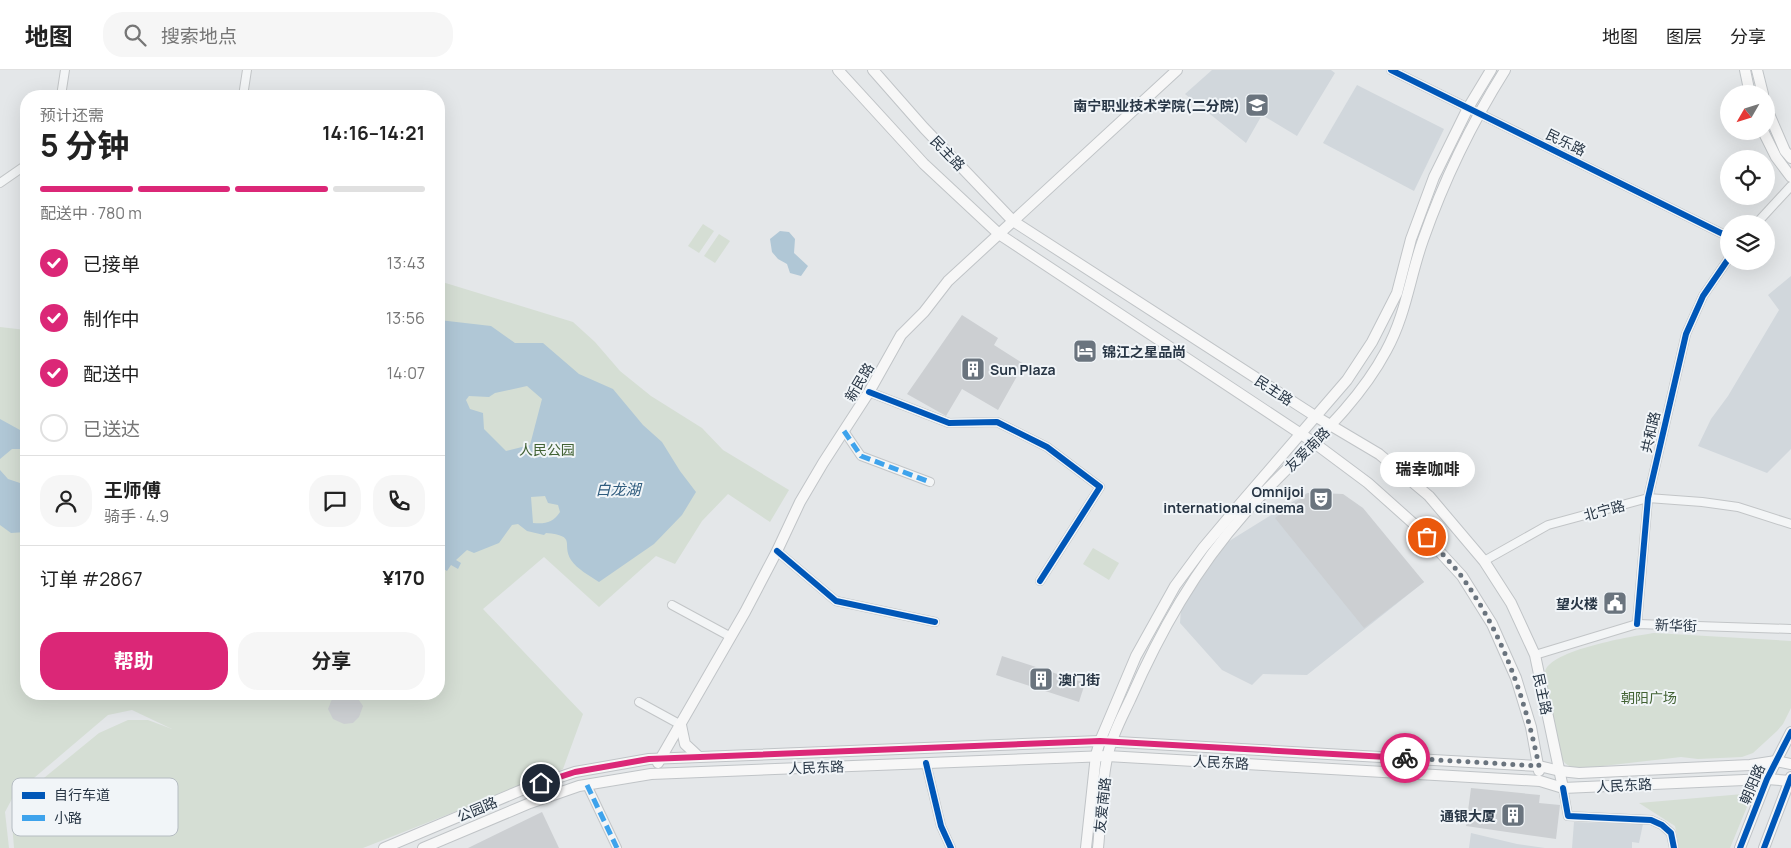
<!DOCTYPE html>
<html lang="zh">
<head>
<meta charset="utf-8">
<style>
	body { margin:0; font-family:Manrope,"Noto Sans SC",sans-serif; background:#f6f6f6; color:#222; height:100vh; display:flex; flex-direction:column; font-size:19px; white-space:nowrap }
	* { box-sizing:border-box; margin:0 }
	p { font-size:16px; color:#767676 }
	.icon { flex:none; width:28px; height:28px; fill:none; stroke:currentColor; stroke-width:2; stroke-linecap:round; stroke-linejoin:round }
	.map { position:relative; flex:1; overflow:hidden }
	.side { position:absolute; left:20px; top:20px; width:425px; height:610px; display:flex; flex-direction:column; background:#fff; border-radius:20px; box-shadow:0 5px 20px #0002 }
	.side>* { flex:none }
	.needle { width:32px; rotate:231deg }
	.controls { position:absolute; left:1720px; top:15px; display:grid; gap:10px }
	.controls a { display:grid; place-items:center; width:55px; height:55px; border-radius:50%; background:#fff; box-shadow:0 5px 20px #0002; font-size:25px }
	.pin { position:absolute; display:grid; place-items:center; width:42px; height:42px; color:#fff; margin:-21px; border:2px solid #fff; border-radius:50%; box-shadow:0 1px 5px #0007 }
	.courier { position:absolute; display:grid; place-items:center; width:50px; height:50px; margin:-25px; border:4px solid #db2777; border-radius:50%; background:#fff; color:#222; box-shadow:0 1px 6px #0007 }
	.bubble { position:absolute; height:35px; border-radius:18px; background:#fff; box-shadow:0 5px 20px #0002; font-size:16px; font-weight:700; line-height:35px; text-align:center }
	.head em { font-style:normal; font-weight:700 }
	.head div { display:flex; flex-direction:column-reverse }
	.head { display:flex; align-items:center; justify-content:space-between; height:85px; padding:0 20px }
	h1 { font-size:32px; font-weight:700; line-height:38px }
	.bar { display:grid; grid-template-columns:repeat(4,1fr); gap:8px 5px; align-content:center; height:60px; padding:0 20px }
	.bar i { height:6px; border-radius:4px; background:#e0e0e0 }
	.bar .selected { background:#db2777 }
	.bar p { grid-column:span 4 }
	.line { display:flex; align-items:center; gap:12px; padding:0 20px; border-top:1px solid #e0e0e0 }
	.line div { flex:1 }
	.round { display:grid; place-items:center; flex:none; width:52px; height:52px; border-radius:20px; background:#f6f6f6 }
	ol { padding:0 20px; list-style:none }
	li { display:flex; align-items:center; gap:15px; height:55px }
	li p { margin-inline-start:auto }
	li .icon { padding:5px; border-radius:50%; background:#db2777; color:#fff; stroke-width:4 }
	li:last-child { color:#767676 }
	li i { width:28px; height:28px; border:2px solid #e0e0e0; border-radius:50% }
	.button { display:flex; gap:10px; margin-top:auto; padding:10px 20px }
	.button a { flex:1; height:58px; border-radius:20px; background:#db2777; color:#fff; font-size:20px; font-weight:700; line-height:58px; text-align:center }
	.button a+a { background:#f6f6f6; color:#222 }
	header { display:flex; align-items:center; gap:30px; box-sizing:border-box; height:70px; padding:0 25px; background:#fff; border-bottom:1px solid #e0e0e0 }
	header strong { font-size:24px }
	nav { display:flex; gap:28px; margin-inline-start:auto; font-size:18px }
	.search { width:350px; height:45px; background:#f6f6f6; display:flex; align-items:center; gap:12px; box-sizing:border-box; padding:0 18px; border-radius:20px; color:#767676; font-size:19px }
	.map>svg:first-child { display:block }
	.built { fill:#d1d7dc }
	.green { fill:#d5ded4 }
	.water { fill:#b0c7d6; fill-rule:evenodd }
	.building { fill:#cccfd2 }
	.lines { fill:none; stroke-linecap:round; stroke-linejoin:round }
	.minor-casing { stroke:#c2c5c7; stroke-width:10 }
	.major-casing { stroke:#c0c4c7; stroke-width:12 }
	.minor { stroke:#f3f5f6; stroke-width:8 }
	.major { stroke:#f7f7f7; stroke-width:10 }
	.quiet { stroke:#3ea3ec; stroke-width:5; stroke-dasharray:10 5; stroke-linecap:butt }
	.cycleway-casing { stroke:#f1f5f8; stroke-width:9 }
	.cycleway { stroke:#0057b8; stroke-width:6 }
	.done { stroke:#6a747e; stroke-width:5; stroke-dasharray:0 9 }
	.route { stroke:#db2777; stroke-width:6 }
	.labels { text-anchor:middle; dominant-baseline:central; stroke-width:4; stroke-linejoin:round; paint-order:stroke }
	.poi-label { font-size:14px; font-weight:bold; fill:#283645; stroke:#f1f5f8; text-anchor:end }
	.street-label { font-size:14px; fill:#283645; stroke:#f1f5f8 }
	.park-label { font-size:14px; fill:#426234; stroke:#f1f5f8 }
	.water-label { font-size:15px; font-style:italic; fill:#2e5b7d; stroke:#f1f5f8 }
	.key { fill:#f1f5f8; stroke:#b5bcc2; stroke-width:1 }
	.key-label { font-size:14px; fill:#283645 }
</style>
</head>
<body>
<header>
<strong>地图</strong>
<div class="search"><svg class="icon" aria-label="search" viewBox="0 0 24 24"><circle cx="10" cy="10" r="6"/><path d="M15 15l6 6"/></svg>搜索地点</div>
<nav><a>地图</a><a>图层</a><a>分享</a></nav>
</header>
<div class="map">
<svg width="1791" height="778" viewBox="0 0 1791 778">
	<rect width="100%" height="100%" fill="#e4e7e9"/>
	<g class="built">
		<path d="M1212,0h119l4,3 -38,63 -35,-21 -16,28 -61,-49z"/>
		<path d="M1357,15l87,44 -30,62 -91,-48z"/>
		<path d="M1791,206v173l-24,24 -69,-27 13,-27 17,-23 51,-86 -11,-15z"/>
		<path d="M1307,423l35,1 82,88 -117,93 -44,-1 -11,11 -30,-15 -42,-47 1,-14 45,-66z"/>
		<path d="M1574,752l69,2 -4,19 -7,-1v6h-60z"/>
		<path d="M1471,763l46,11 28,4h-76z"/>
	</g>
	<g class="green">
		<path d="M703,154l11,7 -15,22 -11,-7z"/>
		<path d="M719,164l11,7 -15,22 -11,-7z"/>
		<path d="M439,211l134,41 22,20 25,29 31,25 51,32 21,22 66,40 -19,32 -42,-28 -26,27 -27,43 -19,-8 -57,51 -55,-50 -61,52 100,105 -20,55 -200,79h-349l-2,-26 5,-22 82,-67 29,-13h20l24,9 -40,-19 -24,5 -94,80 -9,17 4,36h-9v-521l26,3v364h413z"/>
		<path d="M1093,478l26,15 -10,17 -26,-16z"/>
		<path d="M1654,563l137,8v67l-8,16 -6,7 -24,22 -11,4 -44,2 -17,-2 -104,12c-3,-1 -8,-3 -11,-5 -8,-7 -9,-25 -12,-36 -4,-17 -12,-38 -9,-56 4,-22 88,-36 109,-39z"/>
		<path d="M1743,724l5,3 1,5 -19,46h-51l-4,-22 -36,-23z"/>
	</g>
	<g class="water">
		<path d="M780,161l9,1 6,7 -1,14 14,13 -7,10 -11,-3 -3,-9 -9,-5 -6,-7 -2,-13z"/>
		<path d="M439,250l52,6 24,17h28l36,31 34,15 30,36 19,17 18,29 16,21 -14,23 -28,29 -55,38c-9,-6 -22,-13 -28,-22 -10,-16 7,-24 -25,-27l-2,2 -17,-4 -9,-7 -6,1 -13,18 -25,10 -7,-3 -11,10 5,3 -3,6 -7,-4 -4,6 -5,-3 -3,6zM527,316l15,13 -12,46 -24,6 -22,-22 -1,-16 -13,-4 -4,-9 3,-4 20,1 6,-4zM545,426l3,7 10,2 2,7c-7,11 -15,12 -27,11l-2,-26z"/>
		<path d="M0,349l20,11 6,-3v22h-14l-12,10z"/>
		<path d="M0,400l8,9 18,6v47l-15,1 -11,-8z"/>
	</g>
	<g class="building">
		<path d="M962,245l36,23 -4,7 30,19 -26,46 -36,-21 -16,27 -39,-22z"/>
		<path d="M1308,423l35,1 20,14 61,74 -60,46 -89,-110z"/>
		<path d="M1002,586l83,27 -6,19 -83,-27z"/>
		<path d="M342,624l14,2 7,10 -4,11 -6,6 -9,1 -11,-5 -5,-10 4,-10z"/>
		<path d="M1471,718l69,7 -1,8 21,2 -4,34 -90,-13z"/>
		<path d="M542,742l17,36h-91z"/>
	</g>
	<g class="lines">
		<g class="minor-casing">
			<g id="minor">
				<path d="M1391,0l338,167"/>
				<path d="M61,26l4,-26"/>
				<path d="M243,26l4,-26"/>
				<path d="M0,113l26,-18"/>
				<path d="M1756,154l35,-38"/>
				<path d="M869,322l80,31 48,-1 50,25 53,40 -60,94"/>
				<path d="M844,361l17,25 69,26"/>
				<path d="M777,481l59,50 99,21"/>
				<path d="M1484,491l64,-36 100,-27 54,4 36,5 53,17"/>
				<path d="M672,535l59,32"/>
				<path d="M1637,554l11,-126 38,-164 17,-38 26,-38"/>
				<path d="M1535,585l102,-31 154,5"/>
				<path d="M639,632l42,23"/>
				<path d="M926,693l15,63 10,22"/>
				<path d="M587,715l30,63"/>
				<path d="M1563,718l5,28 83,4 11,5 9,8 3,15"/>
			</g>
		</g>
		<g class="major-casing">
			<g id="major">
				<path d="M838,0l86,94 75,70 314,208 55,41 47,42 47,51 30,48 24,54 15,49 8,44"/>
				<path d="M873,0l51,58 89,93 302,195 64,38 50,42 55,65 27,42 24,52 28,133"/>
				<path d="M1745,0l5,24"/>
				<path d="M1757,0l6,24"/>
				<path d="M1766,37l19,44 6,7"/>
				<path d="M1763,61l13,26 15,20"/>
				<path d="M681,655l4,19 14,13"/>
				<path d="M658,693l87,-151 32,-61 23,-49 23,-39 46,-71 32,-57 23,-23 24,-31 229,-211"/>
				<path d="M384,778l140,-59 51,-17 74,-13 451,-18 439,25 21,5 19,2 171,-8 26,-4 15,3"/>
				<path d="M423,778l107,-45 49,-17 72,-12 456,-18 433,25 23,7 204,-9 24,2"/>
				<path d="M1086,778l10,-93 4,-14 36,-85 39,-70 28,-38 37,-44 107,-124 25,-38 25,-49 14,-54 23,-62 34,-69 23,-38"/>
				<path d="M1098,778c3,-28 3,-67 10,-94 4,-19 14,-37 22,-54 30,-68 65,-131 115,-187 47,-54 107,-98 141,-162 20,-36 24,-75 37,-111 21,-60 48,-116 82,-170"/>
				<path d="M1740,778l27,-69 24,-47"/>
				<path d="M1764,778l27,-71"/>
			</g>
		</g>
		<use href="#minor" class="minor"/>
		<use href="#major" class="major"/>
		<g class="quiet">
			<path d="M844,361l17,25 69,26"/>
			<path d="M587,715l30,63"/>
		</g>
		<g class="cycleway-casing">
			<g id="cycleway">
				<path d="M1391,0l338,167"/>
				<path d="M869,322l80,31 48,-1 50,25 53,40 -60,94"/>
				<path d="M777,481l59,50 99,21"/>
				<path d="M1637,554l11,-126 38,-164 17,-38 26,-38"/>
				<path d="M926,693l15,63 10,22"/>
				<path d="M1563,718l5,28 83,4 11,5 9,8 3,15"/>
				<path d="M1740,778l27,-69 24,-47"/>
				<path d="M1764,778l27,-71"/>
			</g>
		</g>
		<use href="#cycleway" class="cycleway"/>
	</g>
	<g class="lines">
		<path class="done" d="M1405,688l134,8c-14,-68 -36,-132 -77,-189 -10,-14 -24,-27 -35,-40"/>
		<path class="route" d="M541,713l34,-11 74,-13 451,-18 305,17"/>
	</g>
	<defs>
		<g id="university-square" transform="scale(1.25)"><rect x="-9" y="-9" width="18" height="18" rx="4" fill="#6a747e" stroke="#f1f5f8"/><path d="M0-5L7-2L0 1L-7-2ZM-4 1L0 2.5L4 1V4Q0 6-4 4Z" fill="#fff"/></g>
		<g id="hotel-square" transform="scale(1.25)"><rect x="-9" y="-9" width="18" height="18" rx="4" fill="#6a747e" stroke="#f1f5f8"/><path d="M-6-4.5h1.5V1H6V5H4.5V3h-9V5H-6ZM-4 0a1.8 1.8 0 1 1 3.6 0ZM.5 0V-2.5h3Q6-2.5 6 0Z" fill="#fff"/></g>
		<g id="building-square" transform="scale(1.25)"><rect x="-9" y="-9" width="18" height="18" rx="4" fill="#6a747e" stroke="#f1f5f8"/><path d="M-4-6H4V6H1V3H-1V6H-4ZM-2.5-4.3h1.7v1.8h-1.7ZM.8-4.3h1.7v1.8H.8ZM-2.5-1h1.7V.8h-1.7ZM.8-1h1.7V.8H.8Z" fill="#fff"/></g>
		<g id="theatre-square" transform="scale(1.25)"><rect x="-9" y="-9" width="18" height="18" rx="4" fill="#6a747e" stroke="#f1f5f8"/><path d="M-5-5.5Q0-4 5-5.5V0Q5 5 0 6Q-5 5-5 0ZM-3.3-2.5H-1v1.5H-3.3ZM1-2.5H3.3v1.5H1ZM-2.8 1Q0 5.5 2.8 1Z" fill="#fff"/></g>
		<g id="civic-square" transform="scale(1.25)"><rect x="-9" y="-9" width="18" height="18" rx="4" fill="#6a747e" stroke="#f1f5f8"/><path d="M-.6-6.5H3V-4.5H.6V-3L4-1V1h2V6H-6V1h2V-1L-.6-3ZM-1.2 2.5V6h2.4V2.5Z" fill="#fff"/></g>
	</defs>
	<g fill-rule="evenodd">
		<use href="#university-square" x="1257" y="35"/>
		<use href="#hotel-square" x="1085" y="281"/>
		<use href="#building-square" x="973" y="299"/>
		<use href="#theatre-square" x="1321" y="429"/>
		<use href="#civic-square" x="1615" y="533"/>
		<use href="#building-square" x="1041" y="609"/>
		<use href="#building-square" x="1513" y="745"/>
	</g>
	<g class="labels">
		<g class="poi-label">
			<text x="1240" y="35">南宁职业技术学院(二分院)</text>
			<text x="1102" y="281" text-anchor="start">锦江之星品尚</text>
			<text x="990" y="299" text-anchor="start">Sun Plaza</text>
			<text x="1304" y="421">Omnijoi<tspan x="1304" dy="16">international cinema</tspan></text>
			<text x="1598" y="533">望火楼</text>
			<text x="1058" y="609" text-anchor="start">澳门街</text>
			<text x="1496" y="745">通银大厦</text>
		</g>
		<g class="street-label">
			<text transform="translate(1566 72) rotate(26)">民乐路</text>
			<text transform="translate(948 83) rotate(46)">民主路</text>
			<text transform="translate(859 312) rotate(-59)">新民路</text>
			<text transform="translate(1274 320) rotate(33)">民主路</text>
			<text transform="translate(1650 362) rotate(-77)">共和路</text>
			<text transform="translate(1307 379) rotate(-45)">友爱南路</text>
			<text transform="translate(1604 440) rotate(-15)">北宁路</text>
			<text transform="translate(1676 555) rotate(2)">新华街</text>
			<text transform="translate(1543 624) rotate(78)">民主路</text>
			<text transform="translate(1221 692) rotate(3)">人民东路</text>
			<text transform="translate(816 697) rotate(-2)">人民东路</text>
			<text transform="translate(1752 714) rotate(-67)">朝阳路</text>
			<text transform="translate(1624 715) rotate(-3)">人民东路</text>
			<text transform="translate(1102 735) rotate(-84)">友爱南路</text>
			<text transform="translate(477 739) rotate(-23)">公园路</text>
		</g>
		<g class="park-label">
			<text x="547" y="379">人民公园</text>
			<text x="1649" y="627">朝阳广场</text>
		</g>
		<g class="water-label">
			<text x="618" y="419">白龙湖</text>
		</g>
	</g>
	<rect x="12" y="708" width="166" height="58" rx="8" class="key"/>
	<rect x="22" y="722" width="23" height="7" fill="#0057b8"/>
	<rect x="22" y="745" width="23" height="6" fill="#3ea3ec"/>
	<g class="key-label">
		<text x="54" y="730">自行车道</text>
		<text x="54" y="753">小路</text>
	</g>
</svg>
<div class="controls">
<a><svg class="needle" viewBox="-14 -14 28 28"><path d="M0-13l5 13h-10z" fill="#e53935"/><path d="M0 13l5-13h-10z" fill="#767676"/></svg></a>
<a><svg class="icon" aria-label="locate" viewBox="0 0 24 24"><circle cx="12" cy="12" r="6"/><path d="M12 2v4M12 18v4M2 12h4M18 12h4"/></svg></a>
<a><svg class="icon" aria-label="layers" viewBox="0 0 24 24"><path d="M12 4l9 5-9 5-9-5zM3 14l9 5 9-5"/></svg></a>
</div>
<div class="pin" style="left:1427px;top:467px;background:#ea580c"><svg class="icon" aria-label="bag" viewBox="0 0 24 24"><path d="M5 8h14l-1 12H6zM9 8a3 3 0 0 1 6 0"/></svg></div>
<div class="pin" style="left:541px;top:713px;background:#1f2937"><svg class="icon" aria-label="home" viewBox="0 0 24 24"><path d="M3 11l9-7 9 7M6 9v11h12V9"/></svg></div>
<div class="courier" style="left:1405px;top:688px"><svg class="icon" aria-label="bike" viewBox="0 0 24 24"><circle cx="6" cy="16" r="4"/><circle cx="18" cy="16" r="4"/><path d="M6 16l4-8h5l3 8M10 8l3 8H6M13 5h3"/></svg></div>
<div class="bubble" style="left:1380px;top:382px;width:95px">瑞幸咖啡</div>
<section class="side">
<div class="head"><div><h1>5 分钟</h1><p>预计还需</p></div><em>14:16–14:21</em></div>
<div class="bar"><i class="selected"></i><i class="selected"></i><i class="selected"></i><i></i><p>配送中 · 780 m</p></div>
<ol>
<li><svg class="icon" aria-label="check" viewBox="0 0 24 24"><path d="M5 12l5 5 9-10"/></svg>已接单<p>13:43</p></li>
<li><svg class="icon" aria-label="check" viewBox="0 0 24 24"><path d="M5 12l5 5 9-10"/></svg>制作中<p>13:56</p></li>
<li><svg class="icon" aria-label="check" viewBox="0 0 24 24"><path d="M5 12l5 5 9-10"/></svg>配送中<p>14:07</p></li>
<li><i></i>已送达</li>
</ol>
<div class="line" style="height:90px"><a class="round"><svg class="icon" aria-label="person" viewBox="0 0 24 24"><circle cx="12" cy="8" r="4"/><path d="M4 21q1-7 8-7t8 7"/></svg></a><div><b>王师傅</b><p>骑手 · 4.9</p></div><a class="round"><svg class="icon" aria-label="chat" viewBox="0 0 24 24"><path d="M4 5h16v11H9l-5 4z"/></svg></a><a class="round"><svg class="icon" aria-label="phone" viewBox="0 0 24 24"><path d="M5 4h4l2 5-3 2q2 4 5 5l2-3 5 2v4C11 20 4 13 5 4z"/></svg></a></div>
<div class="line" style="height:65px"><div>订单 #2867</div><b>¥170</b></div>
<div class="button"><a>帮助</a><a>分享</a></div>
</section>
</div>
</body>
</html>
